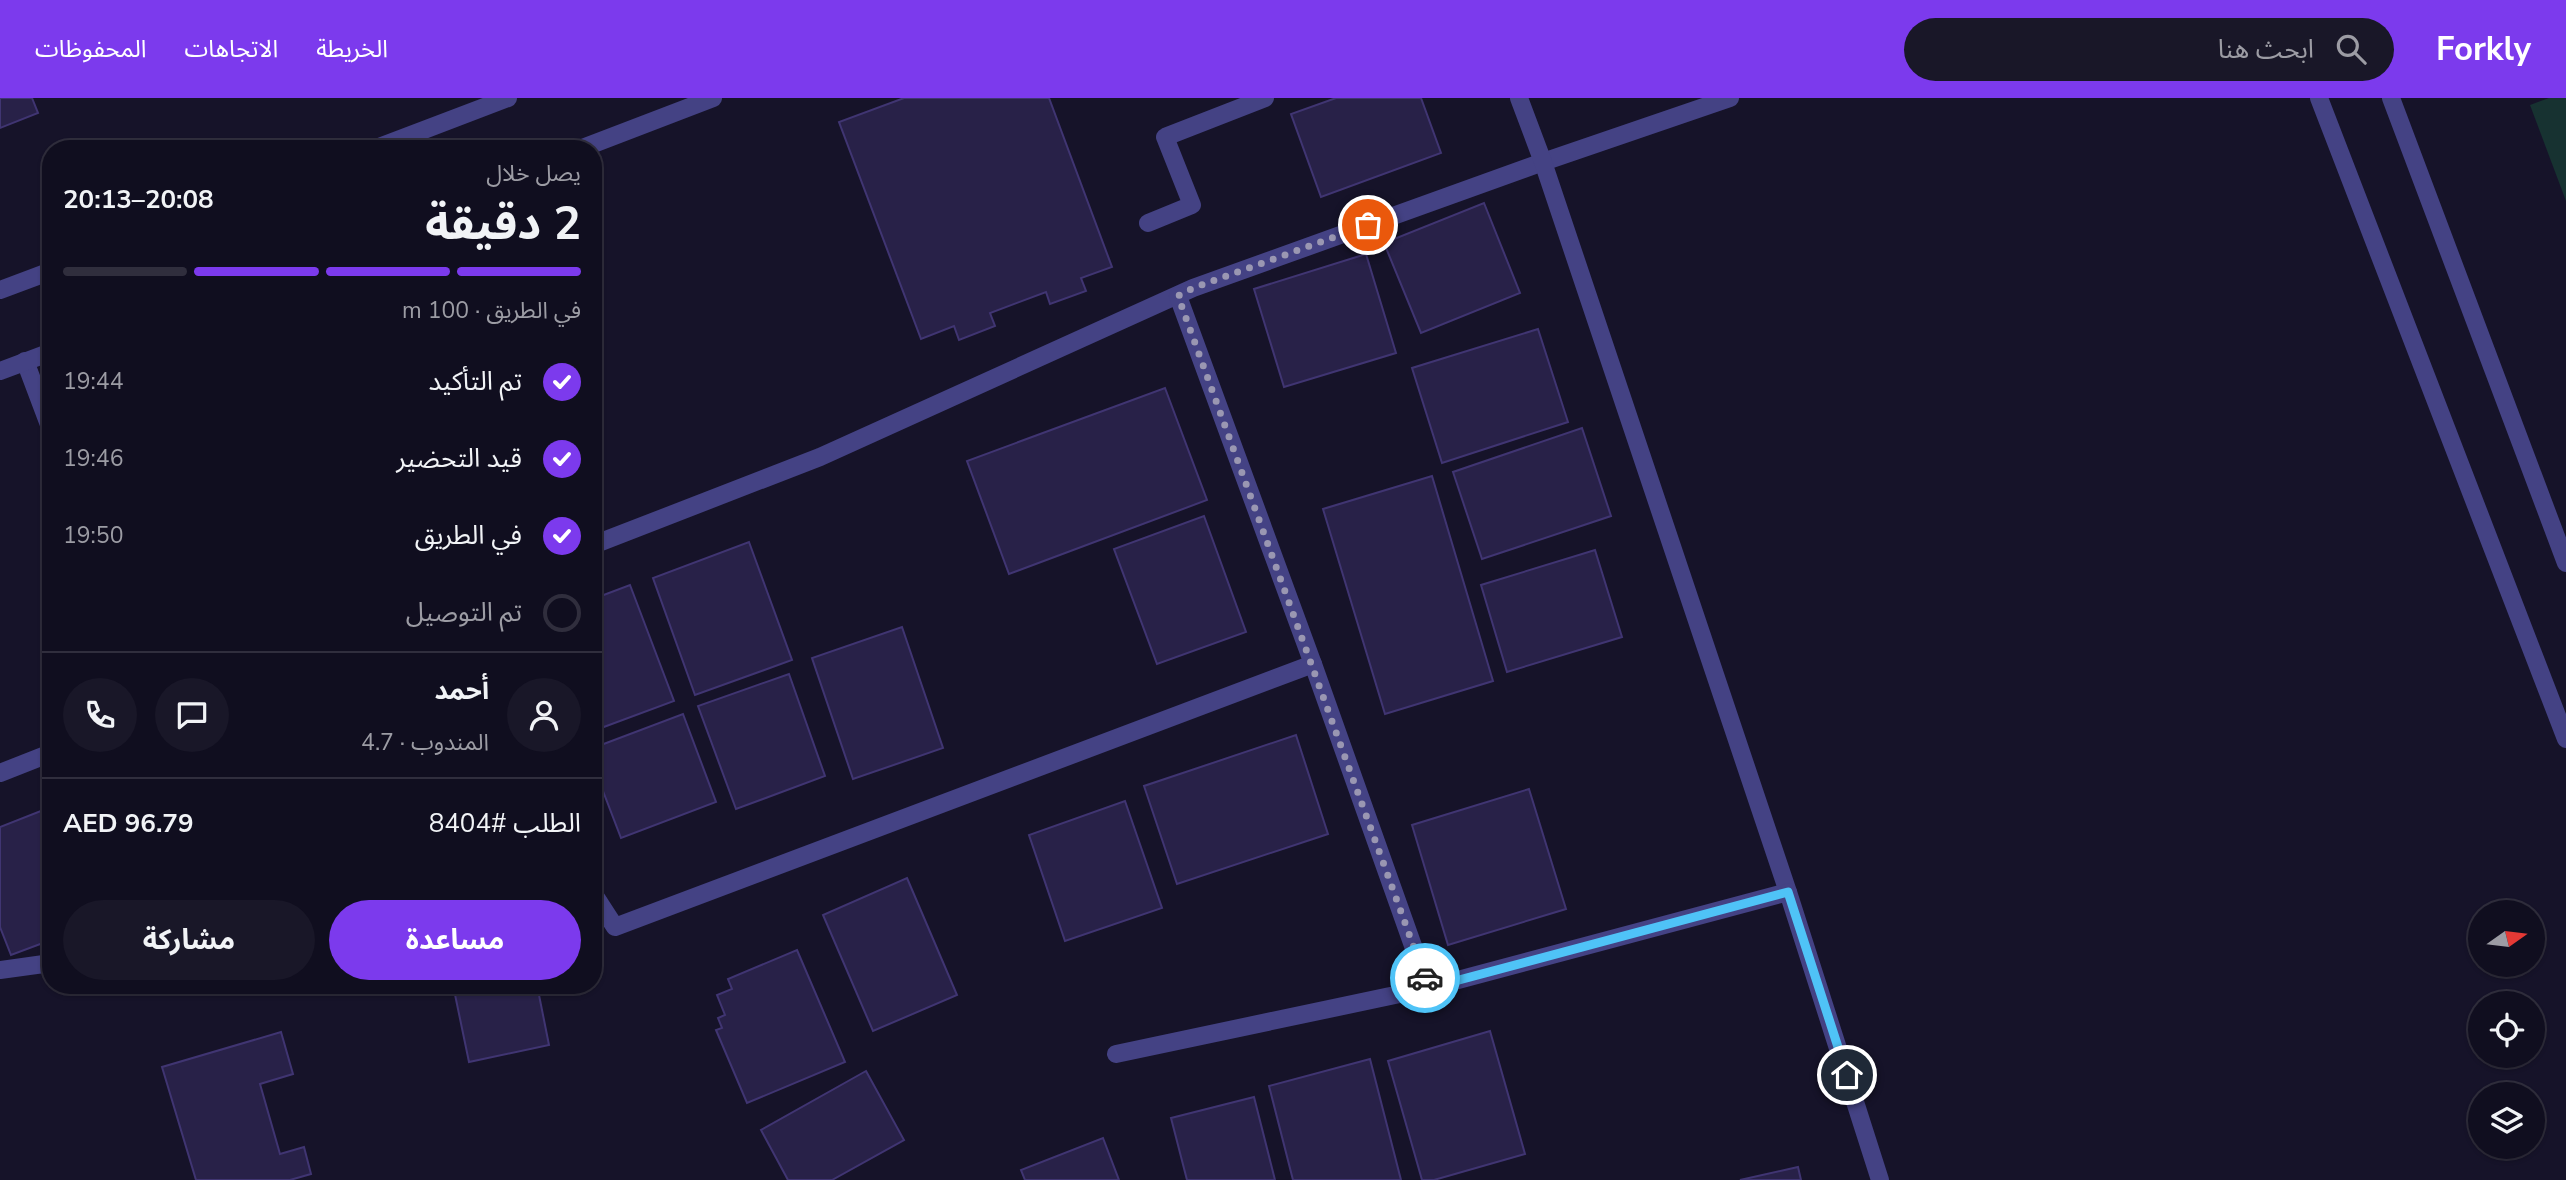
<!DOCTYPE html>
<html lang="ar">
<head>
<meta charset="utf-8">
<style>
	body { margin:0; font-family:"Nunito Sans","Noto Sans Arabic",sans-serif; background:#191728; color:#f1f3f6; direction:rtl; height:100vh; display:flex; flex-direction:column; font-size:26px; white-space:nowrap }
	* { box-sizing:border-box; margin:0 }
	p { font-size:23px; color:#9c9ca4 }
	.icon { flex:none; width:38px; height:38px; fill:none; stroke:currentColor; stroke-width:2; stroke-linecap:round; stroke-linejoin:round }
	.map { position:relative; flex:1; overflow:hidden; direction:ltr }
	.panel { position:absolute; left:42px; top:42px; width:560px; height:854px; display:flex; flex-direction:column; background:#100e1f; border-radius:28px; box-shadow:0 2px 5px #0004,0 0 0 2px #302e3d; direction:rtl }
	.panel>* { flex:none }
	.needle { width:46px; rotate:76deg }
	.fabs { position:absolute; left:2468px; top:802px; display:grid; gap:14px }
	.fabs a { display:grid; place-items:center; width:77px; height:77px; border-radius:50%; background:#100e1f; box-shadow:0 2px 5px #0004,0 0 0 2px #302e3d; font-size:35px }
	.pin { position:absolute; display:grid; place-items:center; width:60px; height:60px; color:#fff; margin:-30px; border:4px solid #fff; border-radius:50%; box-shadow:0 2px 7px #0007 }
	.courier { position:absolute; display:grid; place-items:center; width:70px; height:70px; margin:-35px; border:5px solid #4fc3f7; border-radius:50%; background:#fff; color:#222; box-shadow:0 2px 9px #0007 }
	.head em { font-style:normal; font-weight:700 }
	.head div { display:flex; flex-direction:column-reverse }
	.head { display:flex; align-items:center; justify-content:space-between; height:119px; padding:0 21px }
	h1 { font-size:46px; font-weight:700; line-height:52px }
	.bar { display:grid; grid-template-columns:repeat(4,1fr); gap:10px 7px; align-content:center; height:84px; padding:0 21px }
	.bar i { height:9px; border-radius:5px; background:#302e3d }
	.bar .active { background:#7c3aed }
	.bar p { grid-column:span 4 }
	.line { display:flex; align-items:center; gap:18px; padding:0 21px; border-top:2px solid #302e3d }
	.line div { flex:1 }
	.round { display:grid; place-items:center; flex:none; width:74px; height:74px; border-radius:37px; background:#191728 }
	ol { padding:0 21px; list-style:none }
	li { display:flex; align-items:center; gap:21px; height:77px }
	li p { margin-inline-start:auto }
	li .icon { padding:7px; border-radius:50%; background:#7c3aed; color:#fff; stroke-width:4 }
	li:last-child { color:#9c9ca4 }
	li i { width:38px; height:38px; border:4px solid #302e3d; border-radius:50% }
	.button { display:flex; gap:14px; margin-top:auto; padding:14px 21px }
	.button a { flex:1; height:80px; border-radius:42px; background:#7c3aed; color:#fff; font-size:28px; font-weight:700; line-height:80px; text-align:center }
	.button a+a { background:#191728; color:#f1f3f6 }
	header { display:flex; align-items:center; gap:42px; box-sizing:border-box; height:98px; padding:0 35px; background:#7c3aed; color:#fff }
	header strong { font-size:33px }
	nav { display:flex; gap:38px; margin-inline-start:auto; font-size:24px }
	.search { width:490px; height:63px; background:#191728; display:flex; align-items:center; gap:18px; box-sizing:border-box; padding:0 24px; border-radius:38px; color:#9c9ca4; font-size:26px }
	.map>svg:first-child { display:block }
	.green { fill:#173231 }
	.building { fill:#282148; stroke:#403572; stroke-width:2 }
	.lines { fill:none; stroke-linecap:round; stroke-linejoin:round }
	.minor { stroke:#444284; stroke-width:18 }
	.done { stroke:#9a97b2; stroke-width:7; stroke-dasharray:0 12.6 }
	.route { stroke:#4fc3f7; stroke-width:9 }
</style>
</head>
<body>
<header>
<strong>Forkly</strong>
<div class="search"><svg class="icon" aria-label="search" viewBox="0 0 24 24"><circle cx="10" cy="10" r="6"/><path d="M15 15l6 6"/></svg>ابحث هنا</div>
<nav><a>الخريطة</a><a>الاتجاهات</a><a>المحفوظات</a></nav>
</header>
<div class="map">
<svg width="2566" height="1082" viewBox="0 0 2566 1082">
	<rect width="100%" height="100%" fill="#161329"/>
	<path class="green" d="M2549,0h17v103l-36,-96z"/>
	<g class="building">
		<path d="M0,0h32l6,15 -38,15z"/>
		<path d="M904,0h145l63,169 -31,11 5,13 -36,13 -4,-12 -56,21 5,13 -36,14 -5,-14 -33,13 -82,-217z"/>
		<path d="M1336,0h85l20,55 -120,44 -30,-83z"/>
		<path d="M1484,105l36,90 -99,40 -37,-90z"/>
		<path d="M1366,156l30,99 -112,34 -30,-98z"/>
		<path d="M1538,231l30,93 -126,41 -30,-95z"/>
		<path d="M1165,290l42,112 -198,74 -42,-113z"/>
		<path d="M1582,330l29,88 -129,43 -29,-87z"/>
		<path d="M1432,378l61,205 -108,33 -62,-205z"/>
		<path d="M1204,418l42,116 -89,32 -43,-115z"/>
		<path d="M749,444l43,118 -97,35 -42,-117z"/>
		<path d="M1595,452l27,87 -115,35 -26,-87z"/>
		<path d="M630,487l44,116 -81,30v-132z"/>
		<path d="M902,529l41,121 -90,31 -41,-121z"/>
		<path d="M789,576l36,102 -89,33 -38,-103z"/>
		<path d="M683,616l33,88 -95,36 -28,-73v-17z"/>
		<path d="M1296,637l32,99 -151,50 -33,-98z"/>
		<path d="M1529,691l37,120 -118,36 -36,-120z"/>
		<path d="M1125,703l37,107 -97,33 -36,-106z"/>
		<path d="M51,709v133l-40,15 -11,-28v-100z"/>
		<path d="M907,780l50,117 -84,36 -50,-116z"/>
		<path d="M797,852l48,112 -98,41 -31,-73 6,-2 -4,-10 7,-3 -8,-20 15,-6 -4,-10z"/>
		<path d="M453,887h84l12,60 -80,17z"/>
		<path d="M1490,933l35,123 -91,26h-12l-34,-119z"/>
		<path d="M281,934l12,42 -33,10 20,70 24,-7 7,27 -21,6h-94l-34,-113z"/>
		<path d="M1370,961l31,121h-108l-24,-94z"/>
		<path d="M866,973l38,69 -72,40h-44l-27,-50z"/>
		<path d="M1254,999l21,83h-88l-16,-62z"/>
		<path d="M1103,1040l16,42h-94l-4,-10z"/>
		<path d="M1798,1069l3,13h-61z"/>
	</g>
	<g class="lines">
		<g class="minor">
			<path d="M2319,0l247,641"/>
			<path d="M2391,0l175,465"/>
			<path d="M374,51l134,-51"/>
			<path d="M580,51l133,-51"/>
			<path d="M1148,125l44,-18 -27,-68 100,-39"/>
			<path d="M0,192l51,-19"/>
			<path d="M25,263l26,69"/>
			<path d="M0,273l51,-19"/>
			<path d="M593,447l227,-88 373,-169 350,-126 187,-64"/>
			<path d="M1313,566l115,324 360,-96 -245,-730 -24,-64"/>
			<path d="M0,675l51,-20"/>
			<path d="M1788,794l92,288"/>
			<path d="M593,795l22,34 698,-263 -135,-368"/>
			<path d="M0,872l51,-7"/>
			<path d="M1116,956l312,-66"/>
		</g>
	</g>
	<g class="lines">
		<path class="done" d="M1368,127l-175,63 -15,8 247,682"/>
		<path class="route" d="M1425,880l4,10 359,-96 59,183"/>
	</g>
</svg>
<div class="fabs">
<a><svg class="needle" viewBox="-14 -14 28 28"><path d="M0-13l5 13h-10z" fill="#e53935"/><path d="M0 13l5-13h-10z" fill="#9c9ca4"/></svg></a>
<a><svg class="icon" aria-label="locate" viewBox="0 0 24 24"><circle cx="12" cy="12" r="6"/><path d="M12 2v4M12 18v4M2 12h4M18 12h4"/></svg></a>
<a><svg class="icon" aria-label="layers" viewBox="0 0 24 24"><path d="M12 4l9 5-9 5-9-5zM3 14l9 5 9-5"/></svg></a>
</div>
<div class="pin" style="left:1368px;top:127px;background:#ea580c"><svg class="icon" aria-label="bag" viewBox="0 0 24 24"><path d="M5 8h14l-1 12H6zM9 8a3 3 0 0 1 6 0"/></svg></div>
<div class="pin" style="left:1847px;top:977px;background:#1f2937"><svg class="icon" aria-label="home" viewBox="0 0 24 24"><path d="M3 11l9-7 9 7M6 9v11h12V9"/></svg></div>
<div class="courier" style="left:1425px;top:880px"><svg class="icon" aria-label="car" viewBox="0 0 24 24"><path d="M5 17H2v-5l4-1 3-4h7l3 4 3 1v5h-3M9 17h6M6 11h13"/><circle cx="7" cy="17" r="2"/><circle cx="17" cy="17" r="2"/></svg></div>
<section class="panel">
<div class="head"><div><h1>2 دقيقة</h1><p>يصل خلال</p></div><em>20:08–20:13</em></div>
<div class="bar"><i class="active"></i><i class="active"></i><i class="active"></i><i></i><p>في الطريق · 100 m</p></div>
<ol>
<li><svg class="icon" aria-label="check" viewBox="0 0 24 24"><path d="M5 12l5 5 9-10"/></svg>تم التأكيد<p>19:44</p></li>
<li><svg class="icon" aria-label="check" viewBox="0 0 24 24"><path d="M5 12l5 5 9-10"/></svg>قيد التحضير<p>19:46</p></li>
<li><svg class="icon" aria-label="check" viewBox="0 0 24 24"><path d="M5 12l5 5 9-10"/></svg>في الطريق<p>19:50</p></li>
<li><i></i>تم التوصيل</li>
</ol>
<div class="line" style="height:126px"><a class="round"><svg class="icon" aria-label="person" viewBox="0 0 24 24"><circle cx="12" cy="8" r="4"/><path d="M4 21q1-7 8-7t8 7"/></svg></a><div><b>أحمد</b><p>المندوب · 4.7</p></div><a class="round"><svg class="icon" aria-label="chat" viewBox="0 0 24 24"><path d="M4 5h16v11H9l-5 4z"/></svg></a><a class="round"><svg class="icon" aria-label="phone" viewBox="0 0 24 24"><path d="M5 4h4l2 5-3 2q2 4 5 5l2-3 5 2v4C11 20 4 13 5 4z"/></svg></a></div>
<div class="line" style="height:91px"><div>الطلب #8404</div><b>AED 96.79</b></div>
<div class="button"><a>مساعدة</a><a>مشاركة</a></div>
</section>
</div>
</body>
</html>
